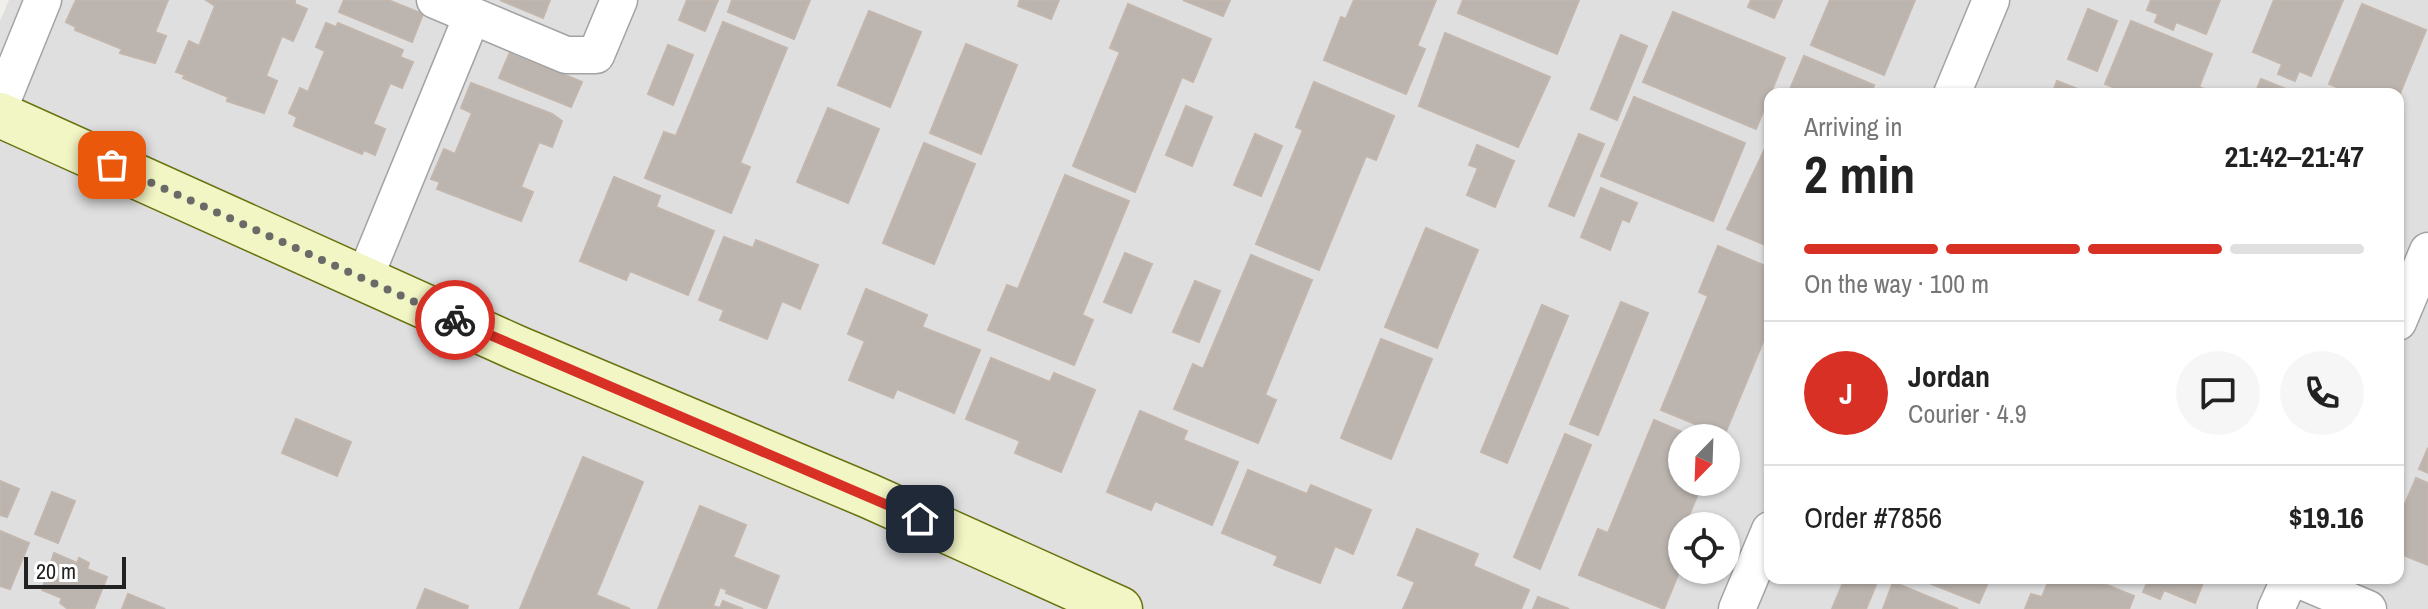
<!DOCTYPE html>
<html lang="en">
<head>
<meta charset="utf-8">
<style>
	body { margin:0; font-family:"Archivo Narrow",sans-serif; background:#f6f6f6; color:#222; height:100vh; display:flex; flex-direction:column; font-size:30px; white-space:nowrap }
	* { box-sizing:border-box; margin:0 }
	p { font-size:26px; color:#767676 }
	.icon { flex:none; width:44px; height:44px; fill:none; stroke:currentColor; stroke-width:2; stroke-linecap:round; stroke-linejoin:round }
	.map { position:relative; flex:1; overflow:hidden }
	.side { position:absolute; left:1764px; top:88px; width:640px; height:496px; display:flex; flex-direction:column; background:#fff; border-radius:16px; box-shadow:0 2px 6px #0004 }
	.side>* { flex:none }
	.needle { width:52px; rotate:203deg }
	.controls { position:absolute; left:1668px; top:424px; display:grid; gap:16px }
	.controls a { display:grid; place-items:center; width:72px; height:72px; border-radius:50%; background:#fff; box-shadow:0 2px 6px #0004; font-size:40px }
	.scale { position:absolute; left:24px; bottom:20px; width:102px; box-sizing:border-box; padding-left:8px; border:4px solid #222; border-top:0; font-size:22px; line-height:28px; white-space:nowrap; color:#222; -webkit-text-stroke:6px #fff; paint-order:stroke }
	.pin { position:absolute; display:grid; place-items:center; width:68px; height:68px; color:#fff; margin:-34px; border-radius:16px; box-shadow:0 4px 12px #0006 }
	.courier { position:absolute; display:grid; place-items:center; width:80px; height:80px; margin:-40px; border:6px solid #d93025; border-radius:50%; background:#fff; color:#222; box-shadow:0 2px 10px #0007 }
	.headline em { font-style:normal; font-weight:700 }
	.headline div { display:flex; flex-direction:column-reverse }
	.headline { display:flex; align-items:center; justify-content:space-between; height:136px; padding:0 40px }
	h1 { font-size:52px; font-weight:700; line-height:60px }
	.bar { display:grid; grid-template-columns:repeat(4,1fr); gap:12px 8px; align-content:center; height:96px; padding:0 40px }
	.bar i { height:10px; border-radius:6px; background:#e0e0e0 }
	.bar .on { background:#d93025 }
	.bar p { grid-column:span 4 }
	.line { display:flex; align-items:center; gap:20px; padding:0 40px; border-top:2px solid #e0e0e0 }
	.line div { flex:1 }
	.round { display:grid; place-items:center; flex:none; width:84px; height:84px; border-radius:42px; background:#f6f6f6 }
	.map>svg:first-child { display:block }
	.residential { fill:#e0dfdf; fill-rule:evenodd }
	.building { fill:#bbb4af; stroke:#c2b6ad; stroke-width:2 }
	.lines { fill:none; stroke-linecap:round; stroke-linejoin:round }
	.street-casing { stroke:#a3a3a3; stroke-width:39 }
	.secondary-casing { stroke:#68730f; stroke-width:47 }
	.street { stroke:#fff; stroke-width:36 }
	.secondary { stroke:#f2f5c4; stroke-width:44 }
	.done { stroke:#6a6a68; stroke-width:8; stroke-dasharray:0 14.4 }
	.route { stroke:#d93025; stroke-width:10 }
</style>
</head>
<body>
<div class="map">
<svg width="2428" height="609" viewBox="0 0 2428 609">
	<rect width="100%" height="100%" fill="#f1efea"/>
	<path class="residential" d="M9,0h2419v609h-2428v-588zM1770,94h628v484h-628zM1682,438h44v44h-44zM1682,526h44v44h-44z"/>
	<g class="building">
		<path d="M76,0h92l-13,32 11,4 -11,27 -35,-10 2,-4 -47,-19 1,-3 -10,-5z"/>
		<path d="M206,0h89v4l12,5 -14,32 -11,-5 -16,40 11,5 -13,32 -37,-12 1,-4 -45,-19 2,-3 -9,-3 13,-31 10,5 16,-40z"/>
		<path d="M344,0h44l35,14 -11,28 -73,-30z"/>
		<path d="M500,0h50l-7,18z"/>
		<path d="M687,0h31l-13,31 -26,-11z"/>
		<path d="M732,0h78l-16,39 -66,-27z"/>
		<path d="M1020,0h39l-8,19 -33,-13z"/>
		<path d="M1183,0h47l-7,16z"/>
		<path d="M1354,0h82l-19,46 8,3 -19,45 -82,-34 17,-43 5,2z"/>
		<path d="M1463,0h116l-22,54 -99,-41z"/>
		<path d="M1751,0h31l-8,18 -26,-11z"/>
		<path d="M1830,0h85l-31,75 -73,-30z"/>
		<path d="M2151,0h69l-14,34 -30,-12 -3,8 -18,-8 3,-8 -11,-4z"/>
		<path d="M2274,0h69l-32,76 -12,-5 -4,10 -17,-7 4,-10 -29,-12z"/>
		<path d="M1128,4l83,35 -18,43 -11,-5 -47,115 -62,-26 47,-114 -10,-4z"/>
		<path d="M2362,4l64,26 -28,68v-4h-44l-25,-10z"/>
		<path d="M2088,9l29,12 -20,50 -29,-12z"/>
		<path d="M869,11l52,21 -31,75 -52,-22z"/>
		<path d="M1673,12l112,46 -29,71 -113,-47z"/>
		<path d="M2131,21l81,33 -13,33 8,3 -2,4h-75l-25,-10z"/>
		<path d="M723,22l64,26 -47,115 10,4 -19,46 -86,-35 19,-46 12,4z"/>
		<path d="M326,23l10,4 2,-4 65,27 -3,7 13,5 -11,26 -12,-5 -17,41 12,5 -10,26 -11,-5 -2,4 -68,-28 3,-9 -8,-4 11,-25 8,4 17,-41 -9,-4z"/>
		<path d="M1445,33l105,44 -32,70 -99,-41z"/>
		<path d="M1621,35l26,11 -30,74 -26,-11z"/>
		<path d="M966,44l51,21 -36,89 -51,-21z"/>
		<path d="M668,45l25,10 -20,50 -25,-11z"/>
		<path d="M510,52l72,30 -11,25 -72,-29z"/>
		<path d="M1804,56l70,29 -3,9h-83z"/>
		<path d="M2261,79l37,15h-43z"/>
		<path d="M2057,81l31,12v1h-36z"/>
		<path d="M1314,82l80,34 -18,44 -10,-4 -47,114 -63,-26 47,-114 -7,-3z"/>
		<path d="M471,83l81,31 10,7 -10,26 -13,-5 -18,45 12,5 -12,29 -84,-32 3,-7 -9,-3 13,-30 11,5 17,-41 -11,-5z"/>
		<path d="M1634,97l111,46 -32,78 -112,-45z"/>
		<path d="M1186,106l26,11 -20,49 -26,-11z"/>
		<path d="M828,108l51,21 -31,74 -51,-21z"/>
		<path d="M1255,134l27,12 -21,50 -27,-11z"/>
		<path d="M1579,134l25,10 -30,72 -25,-10z"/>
		<path d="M1770,138v109l-43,-18z"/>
		<path d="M924,143l51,21 -41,100 -51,-21z"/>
		<path d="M1477,145l37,16 -19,46 -28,-12 11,-27 -9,-3z"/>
		<path d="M1065,175l64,26 -47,114 11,5 -19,45 -86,-35 19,-45 11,4z"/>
		<path d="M614,177l46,19 -4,11 58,24 -26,64 -58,-24 -4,9 -46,-19z"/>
		<path d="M1601,188l36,15 -8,19 -7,-3 -12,31 -29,-13z"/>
		<path d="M1426,228l52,22 -41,98 -52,-21z"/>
		<path d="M724,237l29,11 3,-8 62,25 -18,44 -18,-8 -15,38 -47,-19 4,-10 -25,-10z"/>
		<path d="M1718,246l52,22v57l-46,111 -63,-26 47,-114 -9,-4z"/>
		<path d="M1125,253l27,11 -21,49 -27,-11z"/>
		<path d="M1251,255l61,25 -47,115 11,5 -18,43 -84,-34 19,-45 10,5z"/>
		<path d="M1195,281l25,10 -21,51 -26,-10z"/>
		<path d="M866,289l61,26 -5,12 58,23 -26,63 -57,-24 -4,9 -44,-18 16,-39 -17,-7z"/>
		<path d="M1621,302l27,11 -50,122 -28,-11z"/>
		<path d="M1542,305l26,11 -61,147 -26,-11z"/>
		<path d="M1381,339l51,20 -41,100 -50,-21z"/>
		<path d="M991,358l59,24 4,-9 41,17 -34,82 -46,-19 5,-12 -54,-22z"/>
		<path d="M1140,411l47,20 -4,9 55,22 -26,63 -57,-24 -4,9 -44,-18z"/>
		<path d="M296,419l55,23 -14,34 -55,-23z"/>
		<path d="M1654,420l42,18h-14v44h21l-32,76 11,7 -18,44 -85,-34 19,-46 10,4z"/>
		<path d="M1565,434l26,11 -51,124 -26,-12z"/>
		<path d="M2428,448v25l-9,-4z"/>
		<path d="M583,457l60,25 -47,113 34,14h-110z"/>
		<path d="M1248,470l59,24 4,-9 60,25 -18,44 -18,-8 -15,37 -46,-18 4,-9 -56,-23z"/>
		<path d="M2416,478l12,5v82l-30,-12v-48l7,-1z"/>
		<path d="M0,481l19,8 -12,28 -7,-2z"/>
		<path d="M52,492l23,9 -17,42 -23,-9z"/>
		<path d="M700,506l46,19 -13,32 46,19 -13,33 -40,-16 1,-3 -7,-3 -7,19 7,2 3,-7 20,8h-85z"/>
		<path d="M1417,529l61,25 -5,12 56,24 -8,19h-118l12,-27 -17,-7z"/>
		<path d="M0,531l29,12 -19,46 -10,-3z"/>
		<path d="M54,553l23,10 2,-5 10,5 -2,6 20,8 -13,32h-26l-8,-6 2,-5 -20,-8z"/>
		<path d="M1845,578l33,2 -12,29h-34z"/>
		<path d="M1917,578h73l-11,25z"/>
		<path d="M2050,578h40l44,18 -5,13h-104l6,-15 11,3z"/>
		<path d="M2138,578h67l-10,25 -31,-13 -4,9 -17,-7 4,-9z"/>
		<path d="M1893,582l65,27h-75z"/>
		<path d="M425,589l43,17 -1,3h-50z"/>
		<path d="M128,594l37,15h-43z"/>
		<path d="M1538,597l31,12h-36z"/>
	</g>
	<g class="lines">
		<g class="street-casing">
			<g id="street">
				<path d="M435,0l131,55h30l23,-55"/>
				<path d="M1952,94l39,-94"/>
				<path d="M0,106l43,-106"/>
				<path d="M364,279l108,-263"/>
				<path d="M2398,322l30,-71"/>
				<path d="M2295,578l73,31"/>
				<path d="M1737,609l33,-79"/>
				<path d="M2276,609l14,-31"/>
			</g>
		</g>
		<g class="secondary-casing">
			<path id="secondary" d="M0,115l517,233 352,148 251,113"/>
		</g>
		<use href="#street" class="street"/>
		<use href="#secondary" class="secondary"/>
	</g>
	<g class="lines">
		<path class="done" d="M112,165l343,155"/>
		<path class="route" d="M455,320l465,199"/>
	</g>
</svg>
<div class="controls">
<a><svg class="needle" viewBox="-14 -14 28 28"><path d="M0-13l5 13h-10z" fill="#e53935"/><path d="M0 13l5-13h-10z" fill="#767676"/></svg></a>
<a><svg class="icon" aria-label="locate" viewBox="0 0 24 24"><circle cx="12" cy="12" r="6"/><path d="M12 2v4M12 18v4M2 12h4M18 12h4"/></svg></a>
</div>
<div class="scale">20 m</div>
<div class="pin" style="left:112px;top:165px;background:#ea580c"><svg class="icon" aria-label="bag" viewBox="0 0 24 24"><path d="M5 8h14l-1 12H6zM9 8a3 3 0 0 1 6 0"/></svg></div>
<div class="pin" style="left:920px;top:519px;background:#1f2937"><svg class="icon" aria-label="home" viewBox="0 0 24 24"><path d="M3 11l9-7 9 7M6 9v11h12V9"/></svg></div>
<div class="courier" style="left:455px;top:320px"><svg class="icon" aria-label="bike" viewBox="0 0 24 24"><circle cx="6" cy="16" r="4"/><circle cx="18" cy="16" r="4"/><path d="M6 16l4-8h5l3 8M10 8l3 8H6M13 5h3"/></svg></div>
<section class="side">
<div class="headline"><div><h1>2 min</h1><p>Arriving in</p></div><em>21:42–21:47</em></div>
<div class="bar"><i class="on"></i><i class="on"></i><i class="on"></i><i></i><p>On the way · 100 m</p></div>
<div class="line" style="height:144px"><b class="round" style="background:#d93025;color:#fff">J</b><div><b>Jordan</b><p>Courier · 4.9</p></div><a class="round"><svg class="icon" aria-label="chat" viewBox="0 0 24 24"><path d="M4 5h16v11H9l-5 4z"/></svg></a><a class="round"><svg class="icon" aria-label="phone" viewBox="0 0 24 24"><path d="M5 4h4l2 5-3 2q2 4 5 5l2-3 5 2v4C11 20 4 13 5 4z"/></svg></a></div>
<div class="line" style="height:104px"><div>Order #7856</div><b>$19.16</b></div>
</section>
</div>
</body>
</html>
